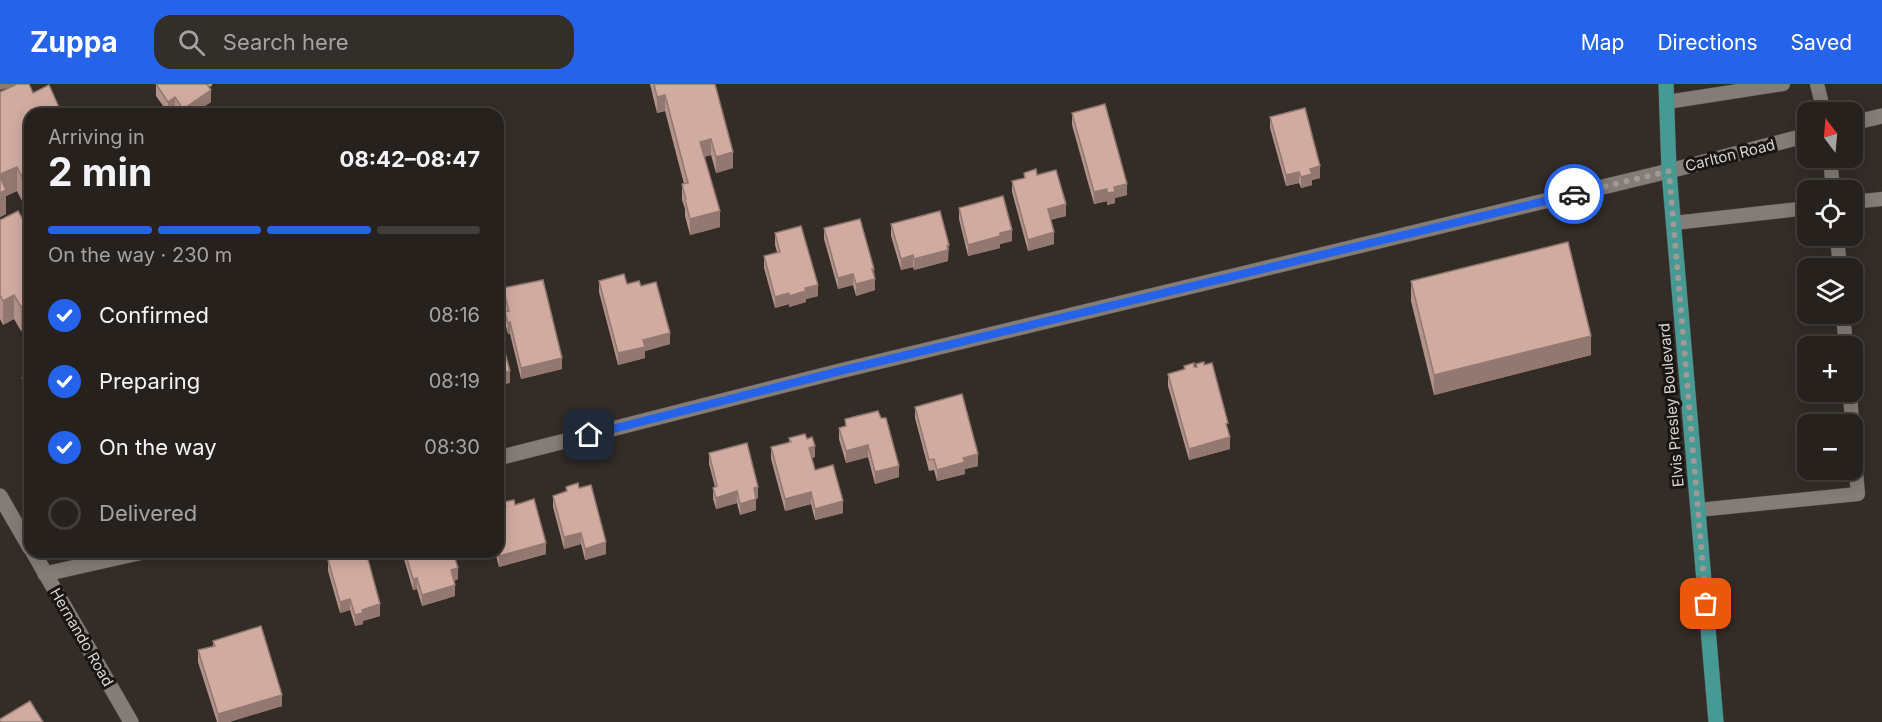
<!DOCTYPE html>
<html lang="en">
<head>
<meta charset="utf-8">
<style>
	body { margin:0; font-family:Inter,sans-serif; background:#322e2a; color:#f1f3f6; height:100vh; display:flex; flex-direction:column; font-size:22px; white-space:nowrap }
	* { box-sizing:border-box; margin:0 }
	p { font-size:20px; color:#a4a3a4 }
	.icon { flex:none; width:33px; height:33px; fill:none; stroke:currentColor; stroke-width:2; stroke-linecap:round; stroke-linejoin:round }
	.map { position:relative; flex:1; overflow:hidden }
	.side { position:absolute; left:24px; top:24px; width:480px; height:450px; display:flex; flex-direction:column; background:#26211d; border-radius:18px; box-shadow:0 3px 15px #0003,0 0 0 2px #423e3b }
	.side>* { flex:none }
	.needle { width:39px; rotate:344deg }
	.buttons { position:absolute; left:1797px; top:18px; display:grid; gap:12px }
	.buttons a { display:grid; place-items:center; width:66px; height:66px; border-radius:12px; background:#26211d; box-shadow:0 3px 15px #0003,0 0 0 2px #423e3b; font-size:30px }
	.pin { position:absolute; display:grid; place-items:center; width:51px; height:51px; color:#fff; margin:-26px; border-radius:12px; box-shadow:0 3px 9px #0006 }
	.courier { position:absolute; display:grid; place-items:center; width:60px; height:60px; margin:-30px; border:4px solid #2563eb; border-radius:50%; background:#fff; color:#222; box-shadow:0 2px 8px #0007 }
	.overview em { font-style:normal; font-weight:700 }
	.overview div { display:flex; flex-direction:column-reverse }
	.overview { display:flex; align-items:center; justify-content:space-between; height:102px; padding:0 24px }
	h1 { font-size:39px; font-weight:700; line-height:45px }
	.bar { display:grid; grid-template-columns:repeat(4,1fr); gap:9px 6px; align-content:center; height:72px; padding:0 24px }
	.bar i { height:8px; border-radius:4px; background:#423e3b }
	.bar .on { background:#2563eb }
	.bar p { grid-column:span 4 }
	ol { padding:0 24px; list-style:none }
	li { display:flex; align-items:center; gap:18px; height:66px }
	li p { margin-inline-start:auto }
	li .icon { padding:6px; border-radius:50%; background:#2563eb; color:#fff; stroke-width:4 }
	li:last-child { color:#a4a3a4 }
	li i { width:33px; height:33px; border:3px solid #423e3b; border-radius:50% }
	header { display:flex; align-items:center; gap:36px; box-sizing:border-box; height:84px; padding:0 30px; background:#2563eb; color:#fff }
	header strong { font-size:28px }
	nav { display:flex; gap:33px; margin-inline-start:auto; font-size:21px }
	.search { width:420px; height:54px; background:#322e2a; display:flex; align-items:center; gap:15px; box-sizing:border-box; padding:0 21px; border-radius:18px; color:#a4a3a4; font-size:22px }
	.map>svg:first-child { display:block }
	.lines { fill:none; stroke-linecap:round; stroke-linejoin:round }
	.lane-casing { stroke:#504a45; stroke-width:15 }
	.street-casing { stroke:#504a45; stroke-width:16 }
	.primary-casing { stroke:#504a45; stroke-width:16 }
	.lane { stroke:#847c76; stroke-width:14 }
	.street { stroke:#847c76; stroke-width:15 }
	.primary { stroke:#479994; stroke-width:15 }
	.wall { fill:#b4938a }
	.shaded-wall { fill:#927870 }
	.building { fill:#d1aba0; stroke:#927870; stroke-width:1.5 }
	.done { stroke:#9f9a96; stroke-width:6; stroke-dasharray:0 10.8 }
	.route { stroke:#2563eb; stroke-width:8 }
	.labels { text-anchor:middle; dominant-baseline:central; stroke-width:6; stroke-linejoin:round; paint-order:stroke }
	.street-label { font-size:15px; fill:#d9d5d1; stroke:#181512 }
</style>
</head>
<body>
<header>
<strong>Zuppa</strong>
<div class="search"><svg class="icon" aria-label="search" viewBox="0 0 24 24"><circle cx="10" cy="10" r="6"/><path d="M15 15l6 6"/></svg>Search here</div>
<nav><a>Map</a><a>Directions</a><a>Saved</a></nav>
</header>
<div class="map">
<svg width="1882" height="638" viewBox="0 0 1882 638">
	<rect width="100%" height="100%" fill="#332c27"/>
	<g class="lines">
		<g class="lane-casing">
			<g id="lane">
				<path d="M1817,0l7,28"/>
				<path d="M1667,18l116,-18"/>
				<path d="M1830,74l3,32"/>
				<path d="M1852,118l30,-3"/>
				<path d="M1674,139l134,-15"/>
				<path d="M1837,152l3,32"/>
				<path d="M1843,230l3,32"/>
				<path d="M1850,308l2,32"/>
				<path d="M1698,426l160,-16 -6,-67"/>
			</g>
		</g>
		<g class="street-casing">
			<g id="street">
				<path d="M1852,39l30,-7"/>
				<path d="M498,374l342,-87 829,-200 139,-36"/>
				<path d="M0,412l30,52"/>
				<path d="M33,468l98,170"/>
				<path d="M45,490l98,-22"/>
			</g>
		</g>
		<g class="primary-casing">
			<path id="primary" d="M1666,0l3,87 47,551"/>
		</g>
		<use href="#lane" class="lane"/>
		<use href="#street" class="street"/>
		<use href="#primary" class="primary"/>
	</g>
	<g class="wall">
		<path d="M0,0h29l1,30v88l-6,3 -7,-14 -11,5v18l-6,3 12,-130z"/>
		<path d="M156,0h56v2l-3,1 2,15 -19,12h-13l-4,-5 -7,4 -12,-17z"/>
		<path d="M650,0h65l18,84 -17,5 -5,-18 -7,2 16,70 -30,8 -5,-19v-7l-3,-9v-16h2l-19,-73 -8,2z"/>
		<path d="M1072,29l55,82 -12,3v5l-8,2v-4l-13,3 -22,-79z"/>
		<path d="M1270,33l50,61 -8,2v5l-11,3 -2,-5 -13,3 -16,-58z"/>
		<path d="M1024,89l13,2 29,41 -16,4 4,24 -26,7 -16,-59v-11l12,-3z"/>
		<path d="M959,124l53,33 -12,3v4l-32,8 -9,-37z"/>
		<path d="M0,136l25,3 5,-3v106l-9,5 -7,-12 -11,6 -3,-6z"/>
		<path d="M891,140l58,33h-1v4l-34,9 -1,-3 -12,3 -10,-34z"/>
		<path d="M824,144l50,41 1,21 -19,6 -3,-11 -15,4 -14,-50z"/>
		<path d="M775,149l43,63 -12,3v3l-17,5v-3l-14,4 -11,-40v-12l13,-4 -2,-7z"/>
		<path d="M599,197l42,5 29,58 -25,7v7l-27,7 -19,-73z"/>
		<path d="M1411,197l180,74 -157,40 -23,-94z"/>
		<path d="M503,204l59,81 -41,10 -11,-45h-2l-3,-11v-11h1l-3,-12z"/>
		<path d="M30,276v45l-8,-16v-11l3,-2v-13z"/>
		<path d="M1196,280l32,68 2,17 -41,11 -21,-74v-12l16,-4v-4l12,1z"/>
		<path d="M915,323l63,59 -13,3v5l-28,7 -3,-11 -5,1 -14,-53z"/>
		<path d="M845,335l54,58 -24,7 -7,-27 -22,6 -7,-24v-11l6,-2z"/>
		<path d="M789,354l18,1 8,18 -3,1 3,12 28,43 -28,7 -4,-16 -26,7 -14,-52v-12l18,-4z"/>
		<path d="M709,369l49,45 -2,1v11l-16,5 -3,-12 -21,6 -3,-10v-11l2,-1 -6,-23z"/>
		<path d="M566,403l13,1 27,66 -21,6 -4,-16 -17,5 -11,-42v-11l13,-4z"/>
		<path d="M504,418l11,3 31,49 -47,13 -4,-15h3z"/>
		<path d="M402,468h51l5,27 -4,2 1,15 -33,10 -5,-17 -4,1z"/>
		<path d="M338,470l42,62 -17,5v3l-8,2 -5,-16 -10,3 -12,-42v-11l10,-2z"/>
		<path d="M213,557l69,65 -53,16h-12l-19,-60v-12l15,-4z"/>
	</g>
	<g class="shaded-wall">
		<path d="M0,0h22l-22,6z"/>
		<path d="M211,6v12l-19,12h-9v-5z"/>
		<path d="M665,11v16l-8,2v-16z"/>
		<path d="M175,13v12l-7,4v-11z"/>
		<path d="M711,55v16l-11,3v-16z"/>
		<path d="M733,68v16l-17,5v-16z"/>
		<path d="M1320,82v12l-8,2v5l-11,3v-11l9,-8z"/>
		<path d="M17,83v24l-11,5v18l-6,3v-43z"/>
		<path d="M1299,88v11l-13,3v-11z"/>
		<path d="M30,94v24l-6,3v-24z"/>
		<path d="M1127,100v11l-12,3v5l-8,2v-12l7,-6z"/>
		<path d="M1107,105v12l-13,3v-12z"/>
		<path d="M1066,120v12l-18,4v-11z"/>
		<path d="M720,127v16l-30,8v-16z"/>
		<path d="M1012,146v11l-12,3v4l-32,8v-11l32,-12z"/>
		<path d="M1054,148v12l-26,7v-11z"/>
		<path d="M949,161l-1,16 -34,9v-11z"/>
		<path d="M913,171v12l-12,3v-11z"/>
		<path d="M872,185h2l1,21 -19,6v-12z"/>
		<path d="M853,190v11l-15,4v-11z"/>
		<path d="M818,201v11l-12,3v3l-17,5v-11l16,-8z"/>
		<path d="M789,209v11l-14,4v-11z"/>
		<path d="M14,211v24l-11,6v-24z"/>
		<path d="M30,218v24l-9,5v-24z"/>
		<path d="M510,238v12h-2v-11z"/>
		<path d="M670,249v11l-25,7v7l-27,7v-12l25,-13z"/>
		<path d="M1591,252v19l-157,40v-20z"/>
		<path d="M562,274v11l-41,10v-11z"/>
		<path d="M510,287v12l-12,3v-12z"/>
		<path d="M1230,353v12l-41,11v-11z"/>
		<path d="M868,361v12l-22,6v-12z"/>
		<path d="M815,362v11l-6,2v-11z"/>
		<path d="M978,370v12l-13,3v5l-28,7v-11l26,-12z"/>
		<path d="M899,382v11l-24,7v-12z"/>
		<path d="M758,403v11l-4,1v-11z"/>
		<path d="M737,407v12l-21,6v-11z"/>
		<path d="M811,408v12l-26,7v-12z"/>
		<path d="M756,415v11l-16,5v-11z"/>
		<path d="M843,417v12l-28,7v-11z"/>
		<path d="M581,449v11l-17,5v-12z"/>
		<path d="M606,458v12l-21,6v-11z"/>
		<path d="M546,459v11l-47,13v-11z"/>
		<path d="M458,484v11l-7,3v-12z"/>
		<path d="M417,494v11l-4,1v-11z"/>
		<path d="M455,501v11l-33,10v-11z"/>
		<path d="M350,515v11l-10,3v-11z"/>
		<path d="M380,520v12l-17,5v3l-8,2v-11l7,-5z"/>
		<path d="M282,611v11l-53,16h-11v-8z"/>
	</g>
	<g class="building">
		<path d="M17,0h12l4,9 16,-8 13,29h-32v64l-6,3 -7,-14 -17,7v-82z"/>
		<path d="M156,0h51l4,6 -28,19 -8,-12 -7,5z"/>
		<path d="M654,0h61l18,68 -17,5 -5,-18 -11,3 20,69 -30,8 -5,-19 1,-1 -4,-15 6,-1 -23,-88 -8,2z"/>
		<path d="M1105,20l22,80 -13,3 1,5 -8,1v-4l-13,3 -22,-79z"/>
		<path d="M1305,24l15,58 -10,3 2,5 -11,3 -2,-5 -13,3 -16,-58z"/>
		<path d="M1036,85l1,6 19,-5 10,34 -18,5 6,23 -26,8 -16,-59 13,-3 -1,-5z"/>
		<path d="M0,93l6,13 -6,3z"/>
		<path d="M1003,112l9,34 -12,3v3l-32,9 -9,-37z"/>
		<path d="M18,127l7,12 5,-3v82l-9,5 -7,-12 -11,6 -3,-6v-75z"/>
		<path d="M940,127l9,34 -2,1 1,4 -34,9 -1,-4 -12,4 -10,-35z"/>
		<path d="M860,135l14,50h-2l3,10 -19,5 -3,-10 -15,4 -14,-50z"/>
		<path d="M801,142l17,59 -13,3 1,3 -17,5v-3l-14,4 -11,-41 16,-4 -5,-19z"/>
		<path d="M1568,158l23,94 -157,39 -23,-94z"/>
		<path d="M624,190l3,10 12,-3 2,5 15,-4 14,51 -27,7 2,7 -27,6 -19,-72z"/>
		<path d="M543,196l19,78 -41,10 -11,-46 -2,1 -3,-11 4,-1 -6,-23z"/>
		<path d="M498,242l12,45 -12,3z"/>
		<path d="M30,276v13l-5,-10z"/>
		<path d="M1204,278v3l8,-2 16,60 -2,1 4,13 -41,12 -21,-75 17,-5 -1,-3 10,-3v4h3l-1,-3z"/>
		<path d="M30,289v20l-8,-15z"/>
		<path d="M962,310l16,60 -15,4 2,4 -28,8 -3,-11 -5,1 -14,-53z"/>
		<path d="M878,327l3,7h5l13,48 -24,6 -7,-27 -22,6 -7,-23 7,-2 -1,-7z"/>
		<path d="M805,350l2,5 5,-2 3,9 -6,2 6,22 18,-5 10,36 -28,8 -4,-17 -26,7 -14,-52 20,-5 -2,-4z"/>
		<path d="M747,359l11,44 -4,1 2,11 -16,5 -3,-13 -21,7 -3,-10 4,-2 -8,-33z"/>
		<path d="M578,399l1,5 12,-3 15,57 -21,7 -4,-16 -17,4 -11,-41 14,-5 -1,-4z"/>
		<path d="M534,415l12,44 -47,13 -1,-4v-43l8,-2 -2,-5 10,-2 1,5z"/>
		<path d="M345,468h9l1,2 6,-2h5l14,52 -18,6 1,3 -8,2 -5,-16 -10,3 -12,-42 10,-3v-3z"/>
		<path d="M405,468h48l5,16 -7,2 4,15 -33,10 -5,-17 -4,1z"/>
		<path d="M261,542l21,69 -64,19 -20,-64 17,-4 -2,-5z"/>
		<path d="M30,617l13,21h-43v-3z"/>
	</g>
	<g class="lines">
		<path class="done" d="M1574,110l95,-23 37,433"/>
		<path class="route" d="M589,351l251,-64 734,-177"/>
	</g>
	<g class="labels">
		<g class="street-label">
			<text transform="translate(1730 71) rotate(-14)">Carlton Road</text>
			<text transform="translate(1671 321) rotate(-95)">Elvis Presley Boulevard</text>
			<text transform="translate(82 553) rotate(60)">Hernando Road</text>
		</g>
	</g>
</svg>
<div class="buttons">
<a><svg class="needle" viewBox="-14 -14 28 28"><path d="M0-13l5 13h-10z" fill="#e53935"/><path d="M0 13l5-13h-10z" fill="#a4a3a4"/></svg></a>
<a><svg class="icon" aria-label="locate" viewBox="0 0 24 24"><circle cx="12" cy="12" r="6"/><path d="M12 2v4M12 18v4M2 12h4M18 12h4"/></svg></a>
<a><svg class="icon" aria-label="layers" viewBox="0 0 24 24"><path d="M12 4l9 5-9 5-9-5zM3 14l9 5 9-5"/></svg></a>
<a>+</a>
<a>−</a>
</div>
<div class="pin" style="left:1706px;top:520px;background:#ea580c"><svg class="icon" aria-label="bag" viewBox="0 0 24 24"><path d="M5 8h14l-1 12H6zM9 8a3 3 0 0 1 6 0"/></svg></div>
<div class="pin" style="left:589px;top:351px;background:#1f2937"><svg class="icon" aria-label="home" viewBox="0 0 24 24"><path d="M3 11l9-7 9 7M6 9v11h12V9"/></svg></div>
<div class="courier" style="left:1574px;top:110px"><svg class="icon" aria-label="car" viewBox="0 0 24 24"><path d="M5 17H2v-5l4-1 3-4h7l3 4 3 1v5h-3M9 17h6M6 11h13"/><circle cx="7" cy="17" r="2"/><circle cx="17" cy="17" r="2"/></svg></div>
<section class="side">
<div class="overview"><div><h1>2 min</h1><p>Arriving in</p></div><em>08:42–08:47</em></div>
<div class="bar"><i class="on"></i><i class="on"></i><i class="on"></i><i></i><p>On the way · 230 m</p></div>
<ol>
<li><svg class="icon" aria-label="check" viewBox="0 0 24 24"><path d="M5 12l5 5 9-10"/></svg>Confirmed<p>08:16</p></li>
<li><svg class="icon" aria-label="check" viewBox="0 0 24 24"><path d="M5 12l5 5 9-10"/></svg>Preparing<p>08:19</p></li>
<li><svg class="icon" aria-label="check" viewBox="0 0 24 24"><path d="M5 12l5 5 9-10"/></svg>On the way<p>08:30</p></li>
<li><i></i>Delivered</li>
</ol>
</section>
</div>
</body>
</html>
